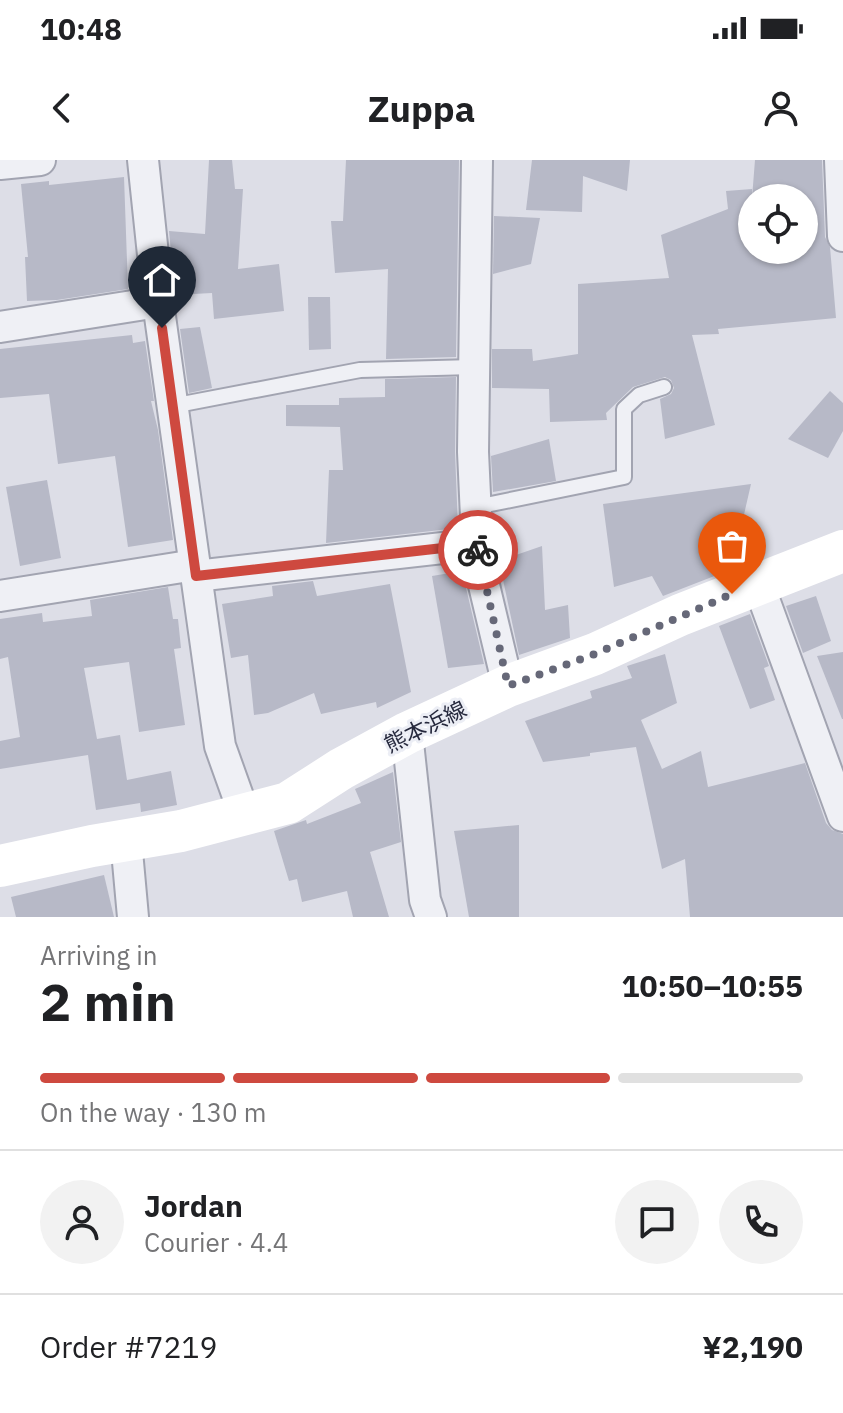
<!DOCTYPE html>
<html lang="en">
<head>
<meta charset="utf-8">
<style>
	body { margin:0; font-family:"IBM Plex Sans","Noto Sans JP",sans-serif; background:#f2f2f2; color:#202124; height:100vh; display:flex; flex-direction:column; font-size:30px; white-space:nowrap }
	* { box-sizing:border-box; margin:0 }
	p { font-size:26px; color:#757577 }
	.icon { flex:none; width:44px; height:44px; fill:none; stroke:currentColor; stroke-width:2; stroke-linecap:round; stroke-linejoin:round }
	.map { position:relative; height:757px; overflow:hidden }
	.sheet { display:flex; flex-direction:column; background:#fff; flex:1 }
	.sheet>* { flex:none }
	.tools { position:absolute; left:738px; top:24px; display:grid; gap:16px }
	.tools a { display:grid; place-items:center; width:80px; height:80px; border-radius:50%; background:#fff; box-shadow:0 2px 6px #0004; font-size:40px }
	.pin { position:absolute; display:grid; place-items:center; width:68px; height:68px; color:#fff; margin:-82px -34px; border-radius:50% 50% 50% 0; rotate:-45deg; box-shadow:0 0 8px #0007 }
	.pin .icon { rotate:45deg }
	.courier { position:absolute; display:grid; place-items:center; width:80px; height:80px; margin:-40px; border:6px solid #ce493f; border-radius:50%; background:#fff; color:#222; box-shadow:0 2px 10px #0007 }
	.headline em { font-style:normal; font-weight:700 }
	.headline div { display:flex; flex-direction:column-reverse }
	.headline { display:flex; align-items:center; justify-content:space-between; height:136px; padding:0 40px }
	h1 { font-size:52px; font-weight:700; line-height:60px }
	.bar { display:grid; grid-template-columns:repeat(4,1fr); gap:12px 8px; align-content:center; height:96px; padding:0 40px }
	.bar i { height:10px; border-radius:6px; background:#e0e0e0 }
	.bar .selected { background:#ce493f }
	.bar p { grid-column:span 4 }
	.line { display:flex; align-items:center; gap:20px; padding:0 40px; border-top:2px solid #e0e0e0 }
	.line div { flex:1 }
	.round { display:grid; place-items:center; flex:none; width:84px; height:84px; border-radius:42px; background:#f2f2f2 }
	.status { display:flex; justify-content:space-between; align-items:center; height:56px; padding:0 40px; background:#fff; direction:ltr }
	.status svg { height:22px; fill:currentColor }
	header { display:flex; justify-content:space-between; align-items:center; height:104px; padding:0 40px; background:#fff; font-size:36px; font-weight:700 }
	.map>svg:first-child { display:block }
	.building { fill:#b7b9c7; fill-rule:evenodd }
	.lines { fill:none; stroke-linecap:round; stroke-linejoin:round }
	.service-casing { stroke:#a2a4b1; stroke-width:18 }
	.minor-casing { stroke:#a2a4b1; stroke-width:34 }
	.service { stroke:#eff0f5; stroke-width:14 }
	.minor { stroke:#eff0f5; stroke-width:30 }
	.secondary { stroke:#fff; stroke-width:42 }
	.done { stroke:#666878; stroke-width:8; stroke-dasharray:0 14.4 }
	.route { stroke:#ce493f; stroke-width:10 }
	.labels { text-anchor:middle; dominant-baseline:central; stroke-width:6; stroke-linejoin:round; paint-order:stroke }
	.street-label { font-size:22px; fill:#26293d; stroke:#eceef5 }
</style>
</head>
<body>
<div class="status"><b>10:48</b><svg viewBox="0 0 49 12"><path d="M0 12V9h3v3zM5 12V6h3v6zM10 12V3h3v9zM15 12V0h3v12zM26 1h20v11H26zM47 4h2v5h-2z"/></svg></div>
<header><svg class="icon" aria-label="back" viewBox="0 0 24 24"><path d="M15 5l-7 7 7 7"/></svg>Zuppa<svg class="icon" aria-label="person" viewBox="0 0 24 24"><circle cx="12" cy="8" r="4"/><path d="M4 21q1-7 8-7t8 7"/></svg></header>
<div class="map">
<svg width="843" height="757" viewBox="0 0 843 757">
	<rect width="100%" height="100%" fill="#dddee7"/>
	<g class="building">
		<path d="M209,0h23l3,29h8l-5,80 41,-5 5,47 -70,8 -2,-26 -37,2 -6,-64 36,3z"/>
		<path d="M346,0h113l-3,197 -70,2 2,-90 -53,4 -4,-52h12z"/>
		<path d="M532,0h98l-3,31 -44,-15 -1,36 -56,-2z"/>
		<path d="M755,0h67l3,77 5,10 6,71 -118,11 1,5 -27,1 23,90 -50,14 -5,-40 11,-5 3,-6 -3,-8 -6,-3 -32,10 -27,26 1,7 -57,2 -1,-33 -57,-1v-39h40l1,12 45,-7v-70l91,-6 -8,-43 67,-26 -2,-18 26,-2v9zM752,38h52v52h-52z"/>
		<path d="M124,17l4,112 -71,11 -30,1 -2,-44h3l-7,-73 28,-3v4z"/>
		<path d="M494,56l46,2 -9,46 -38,10z"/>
		<path d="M308,137h22l1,52 -22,1z"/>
		<path d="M200,167l12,61 -23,5 -9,-64z"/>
		<path d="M132,175l1,8 12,-2 9,60h-3l7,29 15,110 -45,7 -13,-91 -57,8 -9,-70 -49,4v-49z"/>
		<path d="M456,217l-1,75 3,76 -132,15 3,-73h14l-3,-43 -54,-1v-21h53v-7l46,-1v-18z"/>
		<path d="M830,231l13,12v28l-15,27 -40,-19z"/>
		<path d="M549,279l7,42 -63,11 -2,-36z"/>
		<path d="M47,320l14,78 -41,8 -14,-79z"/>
		<path d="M751,324l-11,48 10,14 -14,11 -1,11 -72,28 -11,-20 -38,11 -11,-83z"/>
		<path d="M542,386l3,64 23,-5 2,33 -51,17 -20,-94z"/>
		<path d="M462,411l22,93 -36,4 -16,-92z"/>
		<path d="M313,421l4,15 73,-12 21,108 -34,16 -1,-6 -55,12 -7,-21 -46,20 -14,2 -6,-60 -17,3 -9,-54 51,-8 -1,-10z"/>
		<path d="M168,427l5,32h5l3,29 -7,1 11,76 -46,7 -10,-70 -45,6 13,71 23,-4 7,45 44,-9 6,34 -36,7 -1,-9 -44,7 -8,-55 -88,14v-28l20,-4 -12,-80 -8,2v-40l42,-6 1,9 49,-6 -2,-16z"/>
		<path d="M816,436l15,45 -28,12 -17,-47z"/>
		<path d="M750,454l19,52 -5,2 11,32 -25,9 -31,-83z"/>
		<path d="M843,492v67h-1l-25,-63z"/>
		<path d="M665,494l12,49 -36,17 21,49 39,-18 7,36 97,-24 21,60 6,7 11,4v83h-153l-5,-58 -23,10 -26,-122 -46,6v3l-47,6 -18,-41 67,-23 -2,-7 42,-13 -5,-12z"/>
		<path d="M393,612l8,70 -31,10 19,65h-36l-6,-26 -45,11 -5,-23 -8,2 -15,-50 32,-11 1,4 54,-21 -6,-14z"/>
		<path d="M519,665v92h-50l-15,-86z"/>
		<path d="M104,715l10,42h-98l-5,-20z"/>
	</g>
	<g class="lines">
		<g class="service-casing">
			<g id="service">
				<path d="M172,246l188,-36 114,-3"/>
				<path d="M476,347l148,-30v-68l15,-14 25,-8"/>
			</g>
		</g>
		<g class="minor-casing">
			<g id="minor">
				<path d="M143,0l15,142 62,444 25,70"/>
				<path d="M477,0l-4,292 5,108 30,126"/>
				<path d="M840,0l3,76"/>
				<path d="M0,4l40,-4"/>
				<path d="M0,167l158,-25"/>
				<path d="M196,416l282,-32"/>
				<path d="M758,423l85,233"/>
				<path d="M0,436l195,-31"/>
				<path d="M407,573l18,167 6,17"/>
				<path d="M126,680l7,77"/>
			</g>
		</g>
		<use href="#service" class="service"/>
		<use href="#minor" class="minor"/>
		<path class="secondary" d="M0,706l92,-20 89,-15 107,-28 53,-34 66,-36 101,-47 87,-32 85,-39 163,-64"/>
	</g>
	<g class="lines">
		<path class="done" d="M478,390l30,136 87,-32 137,-60"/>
		<path class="route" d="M162,168l34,248 282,-32v6"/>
	</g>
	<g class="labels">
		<g class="street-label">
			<text transform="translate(425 566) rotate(-26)">熊本浜線</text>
		</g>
	</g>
</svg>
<div class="tools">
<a><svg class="icon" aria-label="locate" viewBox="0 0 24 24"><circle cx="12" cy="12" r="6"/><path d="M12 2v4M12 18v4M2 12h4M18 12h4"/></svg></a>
</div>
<div class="pin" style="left:732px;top:434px;background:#ea580c"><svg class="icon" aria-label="bag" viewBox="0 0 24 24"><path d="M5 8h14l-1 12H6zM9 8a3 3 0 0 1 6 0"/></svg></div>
<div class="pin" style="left:162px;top:168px;background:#1f2937"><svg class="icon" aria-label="home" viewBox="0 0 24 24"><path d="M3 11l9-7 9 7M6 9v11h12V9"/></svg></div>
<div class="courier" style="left:478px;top:390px"><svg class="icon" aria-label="bike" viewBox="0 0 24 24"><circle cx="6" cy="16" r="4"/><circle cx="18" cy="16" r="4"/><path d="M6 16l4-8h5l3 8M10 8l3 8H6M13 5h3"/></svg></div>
</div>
<section class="sheet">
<div class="headline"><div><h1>2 min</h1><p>Arriving in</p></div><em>10:50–10:55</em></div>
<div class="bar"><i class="selected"></i><i class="selected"></i><i class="selected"></i><i></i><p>On the way · 130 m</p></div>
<div class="line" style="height:144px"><a class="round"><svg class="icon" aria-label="person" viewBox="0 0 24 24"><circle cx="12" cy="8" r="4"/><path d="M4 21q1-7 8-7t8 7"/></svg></a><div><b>Jordan</b><p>Courier · 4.4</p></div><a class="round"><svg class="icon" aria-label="chat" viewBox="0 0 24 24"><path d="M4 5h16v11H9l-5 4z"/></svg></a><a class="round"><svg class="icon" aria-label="phone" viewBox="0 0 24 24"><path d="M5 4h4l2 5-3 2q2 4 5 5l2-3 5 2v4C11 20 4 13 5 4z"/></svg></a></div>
<div class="line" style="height:104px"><div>Order #7219</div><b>¥2,190</b></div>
</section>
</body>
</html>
